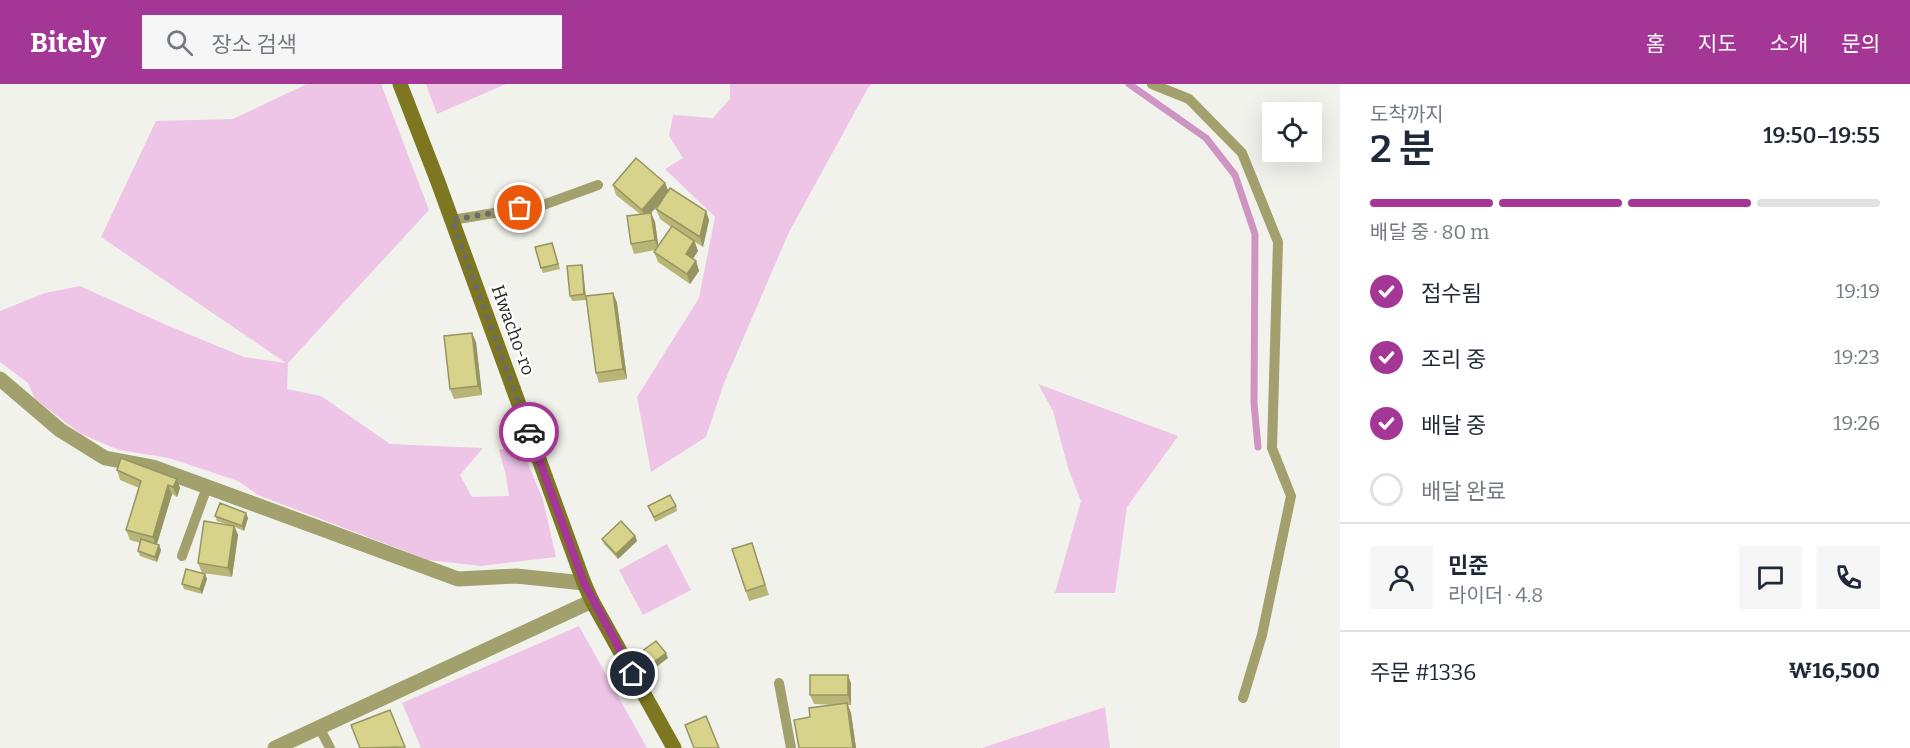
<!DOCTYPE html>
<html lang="ko">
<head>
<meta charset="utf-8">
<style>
	body { margin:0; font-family:Bitter,"Noto Sans KR",serif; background:#f6f6f7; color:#1f2937; height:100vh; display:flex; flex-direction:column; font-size:22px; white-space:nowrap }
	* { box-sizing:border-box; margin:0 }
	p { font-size:20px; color:#747a83 }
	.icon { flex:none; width:33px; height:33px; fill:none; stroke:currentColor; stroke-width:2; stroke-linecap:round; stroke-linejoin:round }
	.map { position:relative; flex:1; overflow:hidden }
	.drawer { display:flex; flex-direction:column; background:#fff; width:570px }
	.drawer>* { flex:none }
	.buttons { position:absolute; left:1262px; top:18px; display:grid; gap:12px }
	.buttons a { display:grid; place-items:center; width:60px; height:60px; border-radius:0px; background:#fff; box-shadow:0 6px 24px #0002; font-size:30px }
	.pin { position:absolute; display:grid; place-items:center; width:51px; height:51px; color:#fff; margin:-26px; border:3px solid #fff; border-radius:50%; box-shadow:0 2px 6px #0007 }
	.courier { position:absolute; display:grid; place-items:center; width:60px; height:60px; margin:-30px; border:4px solid #a43796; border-radius:50%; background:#fff; color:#222; box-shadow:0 2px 8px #0007 }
	.summary em { font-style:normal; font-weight:600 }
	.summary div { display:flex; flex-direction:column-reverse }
	.summary { display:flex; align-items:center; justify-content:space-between; height:102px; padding:0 30px }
	h1 { font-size:39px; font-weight:600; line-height:45px }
	.bar { display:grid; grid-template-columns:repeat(4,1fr); gap:9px 6px; align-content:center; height:72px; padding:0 30px }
	.bar i { height:8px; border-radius:4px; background:#e0e1e3 }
	.bar .current { background:#a43796 }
	.bar p { grid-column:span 4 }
	.line { display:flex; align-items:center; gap:15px; padding:0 30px; border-top:2px solid #e0e1e3 }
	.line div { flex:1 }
	.round { display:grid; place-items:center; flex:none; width:63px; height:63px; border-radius:0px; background:#f6f6f7 }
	ol { padding:0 30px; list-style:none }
	li { display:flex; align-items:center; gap:18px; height:66px }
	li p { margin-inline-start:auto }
	li .icon { padding:6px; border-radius:50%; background:#a43796; color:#fff; stroke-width:4 }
	li:last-child { color:#747a83 }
	li i { width:33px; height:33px; border:3px solid #e0e1e3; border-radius:50% }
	header { display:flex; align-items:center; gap:36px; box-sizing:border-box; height:84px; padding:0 30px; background:#a43796; color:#fff }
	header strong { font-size:28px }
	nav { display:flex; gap:33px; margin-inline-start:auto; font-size:21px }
	.search { width:420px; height:54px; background:#f6f6f7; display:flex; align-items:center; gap:15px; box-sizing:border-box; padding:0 21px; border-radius:0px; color:#747a83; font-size:22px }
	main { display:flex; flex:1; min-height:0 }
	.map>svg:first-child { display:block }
	.green { fill:#eec5e6 }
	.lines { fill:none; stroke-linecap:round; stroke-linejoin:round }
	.stream { stroke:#ce94c4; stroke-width:7 }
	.lane { stroke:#a2a06d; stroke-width:10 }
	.street { stroke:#a2a06d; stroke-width:15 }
	.secondary { stroke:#7d7722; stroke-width:15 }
	.wall { fill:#b9b577; fill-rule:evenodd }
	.shaded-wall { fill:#969461 }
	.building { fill:#d7d38a; stroke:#969461; stroke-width:1.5 }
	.done { stroke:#6c6c69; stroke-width:6; stroke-dasharray:0 10.8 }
	.route { stroke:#a43796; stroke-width:8 }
	.labels { text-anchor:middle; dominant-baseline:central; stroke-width:4.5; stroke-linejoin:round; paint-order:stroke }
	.street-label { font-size:18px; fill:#242422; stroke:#fffffe }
</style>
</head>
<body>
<header>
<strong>Bitely</strong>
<div class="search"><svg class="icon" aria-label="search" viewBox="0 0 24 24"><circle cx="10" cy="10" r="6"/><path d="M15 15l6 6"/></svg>장소 검색</div>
<nav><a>홈</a><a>지도</a><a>소개</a><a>문의</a></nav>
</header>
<main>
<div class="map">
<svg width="1340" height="664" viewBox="0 0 1340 664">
	<rect width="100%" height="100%" fill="#f2f2ec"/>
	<g class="green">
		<path d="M307,0h74l48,126 -141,153 -1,26 34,7 69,48 93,4 -23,27 12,22 37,-1 -3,-20 -7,-26 21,-6 23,56 13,57 -75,9 -53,-6 -170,-65 -20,-14 -69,-23 -50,-8 -38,-16 -46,-35 -7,-16 -28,-21v-51l45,-18 35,-7 84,38 80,33 42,6 -185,-126 55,-116 77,-2z"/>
		<path d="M426,0h80l-69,30z"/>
		<path d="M730,0h142l-4,4 -79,144 -65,151 -18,54 -55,35 -14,-75 62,-99 16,-81 -50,-48 18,-11 -14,-22 4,-21 40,3 17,-19z"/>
		<path d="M1038,300l140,52 -51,71 -12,86h-60l26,-92 -13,-33 -15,-57z"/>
		<path d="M667,460l24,46 -48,25 -24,-45z"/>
		<path d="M579,542l68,122h-226l-19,-45z"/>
		<path d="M1105,623l5,41h-128z"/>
	</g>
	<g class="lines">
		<path class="stream" d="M1129,0l77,54 29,37 20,59 -1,169 4,44"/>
		<g class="lane">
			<path d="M1152,0l37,15 53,54 36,89 -6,206 19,48 -29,139 -19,63"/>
			<path d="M452,136l91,-15 55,-20"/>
			<path d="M182,472l25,-69"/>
			<path d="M779,599l12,65"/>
			<path d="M319,643l11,21"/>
		</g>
		<g class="street">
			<path d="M0,295l60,51 45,28 48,9 305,112 58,-3 68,7"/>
			<path d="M275,664l317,-147"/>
		</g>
		<path class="secondary" d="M400,0l38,98 146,401 8,18 82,147"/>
	</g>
	<g class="wall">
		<path d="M665,99l3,7 38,21 3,9 -6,27 -8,-5 3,9 -5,8 3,2 3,10 -9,13 -32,-22 -4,-10 1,-2 -21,4 -3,-10 9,-30 -24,-19 -3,-10zM661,118l-5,7 4,10 11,8 -13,19 -3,-24 -4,-9z"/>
		<path d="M554,164l6,21 -17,4 -2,-5z"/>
		<path d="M582,181l1,5 3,26 27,-3 4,10 10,76 -28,4 -3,-10 -10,-73 -14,1 -2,-5z"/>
		<path d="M476,258l6,53 -28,4 -4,-10z"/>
		<path d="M117,386l60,9 3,9 -3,9 -5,-3 -15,50 2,1 2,5 -4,12 -17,-6 -2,-5 2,-8 -10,-3 -4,-10 13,-42 -19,-8z"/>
		<path d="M648,422h28l1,5 -22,11z"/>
		<path d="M215,432l33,2 -4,13 -9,-4 3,8 -6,42 -30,-4 -4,-10 30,-38 -11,-4z"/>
		<path d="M635,452l2,5 -19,18 -14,-15 -2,-5z"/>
		<path d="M752,459l17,52 -20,6 -17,-52z"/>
		<path d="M205,490l2,5 -5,15 -18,-5 -2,-5z"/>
		<path d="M641,568l27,6 -16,12 -10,-13z"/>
		<path d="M848,591l3,9v21h-3l3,8 5,35h-57l11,-31 26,-12 -22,-1 -4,-9z"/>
	</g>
	<g class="shaded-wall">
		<path d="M665,99l4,10 -18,20 4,9 4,28 -17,-40z"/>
		<path d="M706,127l3,9 -6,27 -3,-10z"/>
		<path d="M694,157l4,10 -9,13 -3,-10z"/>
		<path d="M696,177l3,10 -9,13 -3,-10z"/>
		<path d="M582,181l1,5 3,30 -2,-6z"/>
		<path d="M613,209l4,10 10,76 -4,-10z"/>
		<path d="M472,249l4,9 6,53 -4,-9z"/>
		<path d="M177,395l3,9 -3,9 -4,-10z"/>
		<path d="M168,401l4,9 -16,53 -3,-10z"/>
		<path d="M246,429l2,5 -4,13 -2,-5z"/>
		<path d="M234,442l4,9 -6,42 -4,-9z"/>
		<path d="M635,452l2,5 -19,18 -2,-5z"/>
		<path d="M159,461l2,5 -4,12 -2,-5z"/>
		<path d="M205,490l2,5 -5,15 -2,-5z"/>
		<path d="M666,569l2,5 -16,12 -2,-5z"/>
		<path d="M848,591l3,9v21l-3,-10z"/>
		<path d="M847,619l4,10 5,35h-3z"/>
	</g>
	<g class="building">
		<path d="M636,74l29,25 -23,27 -29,-25z"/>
		<path d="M670,104l36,23 -6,26 -44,-28z"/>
		<path d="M651,129l4,27 -24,4 -4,-28z"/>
		<path d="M672,142l22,15 -8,13 10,7 -9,13 -33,-22z"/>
		<path d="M552,159l6,21 -17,4 -6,-21z"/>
		<path d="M582,181l2,29 -14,2 -3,-30z"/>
		<path d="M613,209l10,76 -27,4 -10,-77z"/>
		<path d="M472,249l6,53 -28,3 -6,-53z"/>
		<path d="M121,374l56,21 -4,8 -5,-2 -15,52 -27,-7 15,-49 -24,-11z"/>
		<path d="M670,411l6,11 -22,11 -6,-11z"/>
		<path d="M220,419l26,10 -4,13 -27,-10z"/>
		<path d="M204,437l30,5 -6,42 -30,-5z"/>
		<path d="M621,437l14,15 -19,18 -14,-15z"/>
		<path d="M141,455l18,6 -4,12 -17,-6z"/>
		<path d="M752,459l13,42 -19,6 -14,-42z"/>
		<path d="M186,485l19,5 -5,15 -18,-5z"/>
		<path d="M656,557l10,12 -16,12 -9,-13z"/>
		<rect x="810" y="591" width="38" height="20"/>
		<path d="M847,619l6,45h-54l-5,-28 16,-3 -1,-9z"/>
		<path d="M390,626l15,37 -45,1 -9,-23z"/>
		<path d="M706,632l13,32h-25l-9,-23z"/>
	</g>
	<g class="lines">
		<path class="done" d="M520,124l-68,12 77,212"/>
		<path class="route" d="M529,348l55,151 49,91"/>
	</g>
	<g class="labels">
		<g class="street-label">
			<text transform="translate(513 246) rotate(70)">Hwacho-ro</text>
		</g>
	</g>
</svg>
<div class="buttons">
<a><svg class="icon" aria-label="locate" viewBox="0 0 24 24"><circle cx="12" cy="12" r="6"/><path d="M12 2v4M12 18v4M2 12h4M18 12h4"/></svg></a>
</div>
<div class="pin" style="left:520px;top:124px;background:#ea580c"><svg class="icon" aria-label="bag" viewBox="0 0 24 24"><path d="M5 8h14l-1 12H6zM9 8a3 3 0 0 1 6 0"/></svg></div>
<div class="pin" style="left:633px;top:590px;background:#1f2937"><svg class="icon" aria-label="home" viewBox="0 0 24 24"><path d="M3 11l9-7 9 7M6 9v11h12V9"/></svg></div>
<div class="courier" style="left:529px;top:348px"><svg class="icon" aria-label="car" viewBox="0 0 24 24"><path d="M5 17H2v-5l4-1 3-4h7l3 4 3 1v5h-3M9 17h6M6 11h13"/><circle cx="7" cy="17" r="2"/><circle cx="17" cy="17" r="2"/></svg></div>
</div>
<section class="drawer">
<div class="summary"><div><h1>2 분</h1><p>도착까지</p></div><em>19:50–19:55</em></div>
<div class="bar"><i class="current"></i><i class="current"></i><i class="current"></i><i></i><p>배달 중 · 80 m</p></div>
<ol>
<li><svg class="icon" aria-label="check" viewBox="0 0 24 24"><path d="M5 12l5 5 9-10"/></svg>접수됨<p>19:19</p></li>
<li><svg class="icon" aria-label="check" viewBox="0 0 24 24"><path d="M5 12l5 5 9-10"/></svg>조리 중<p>19:23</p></li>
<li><svg class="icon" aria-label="check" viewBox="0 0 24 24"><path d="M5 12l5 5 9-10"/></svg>배달 중<p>19:26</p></li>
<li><i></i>배달 완료</li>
</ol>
<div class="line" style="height:108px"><a class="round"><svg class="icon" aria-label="person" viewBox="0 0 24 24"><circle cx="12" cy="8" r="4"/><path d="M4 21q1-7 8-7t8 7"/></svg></a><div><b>민준</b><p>라이더 · 4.8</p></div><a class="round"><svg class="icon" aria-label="chat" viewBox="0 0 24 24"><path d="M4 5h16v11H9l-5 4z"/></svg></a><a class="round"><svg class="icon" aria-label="phone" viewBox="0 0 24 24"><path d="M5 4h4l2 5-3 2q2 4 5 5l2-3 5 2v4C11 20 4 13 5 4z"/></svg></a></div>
<div class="line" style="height:78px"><div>주문 #1336</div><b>₩16,500</b></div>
</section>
</main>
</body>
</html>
